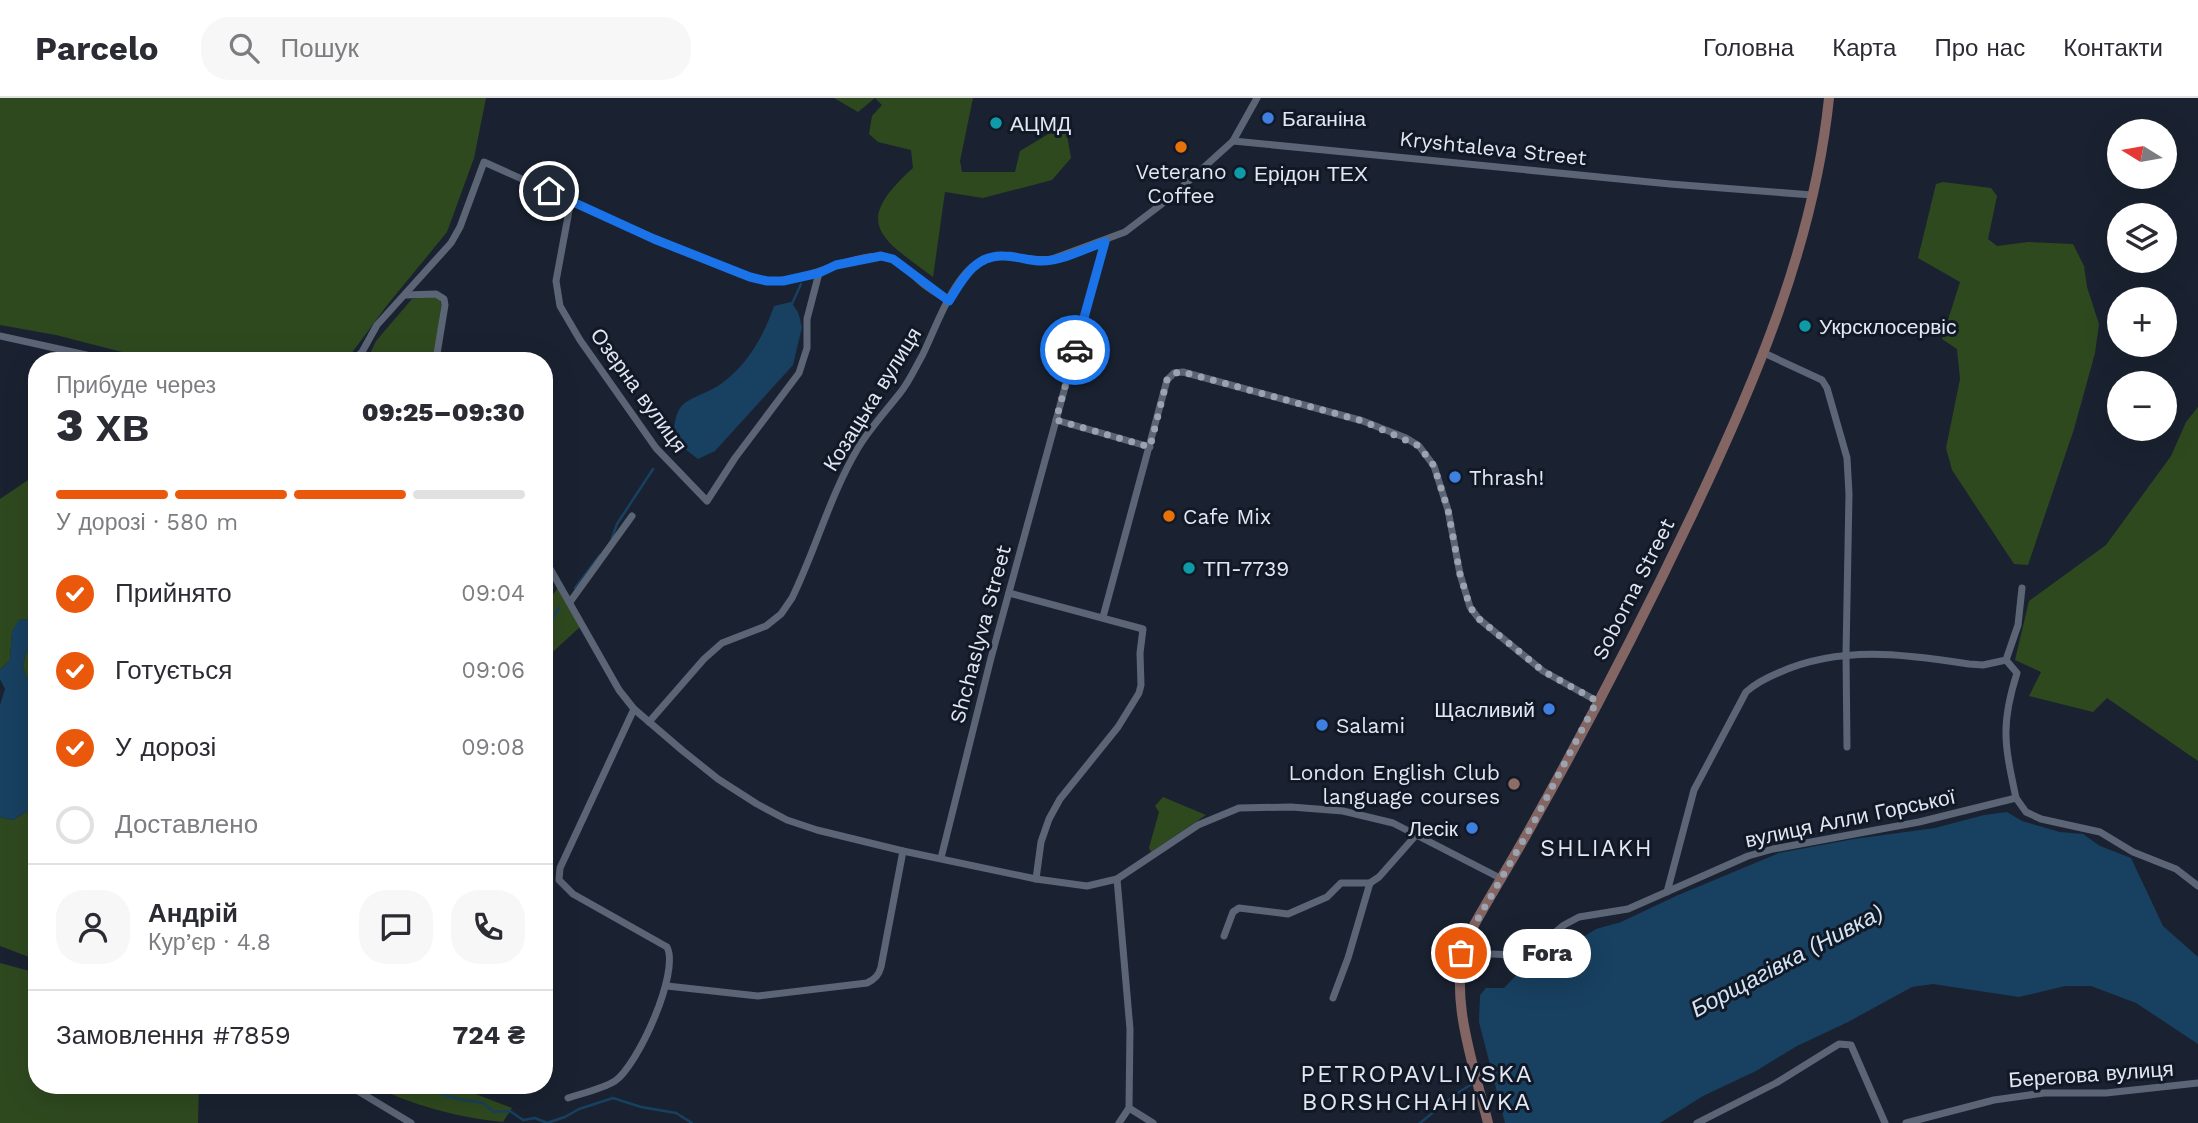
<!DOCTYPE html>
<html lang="uk">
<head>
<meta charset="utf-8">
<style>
	body { margin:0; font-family:"Work Sans",sans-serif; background:#f7f7f7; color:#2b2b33; height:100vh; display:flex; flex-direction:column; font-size:26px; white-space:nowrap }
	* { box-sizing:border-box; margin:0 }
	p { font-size:23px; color:#7c7c81 }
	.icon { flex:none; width:38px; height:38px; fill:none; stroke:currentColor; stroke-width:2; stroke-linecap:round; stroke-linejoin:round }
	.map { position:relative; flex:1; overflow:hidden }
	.side { position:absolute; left:28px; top:254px; width:525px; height:742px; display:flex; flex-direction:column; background:#fff; border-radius:28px; box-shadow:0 7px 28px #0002 }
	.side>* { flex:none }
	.needle { width:46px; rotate:281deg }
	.tools { position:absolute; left:2107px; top:21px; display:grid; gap:14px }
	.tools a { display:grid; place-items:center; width:70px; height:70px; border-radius:50%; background:#fff; box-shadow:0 7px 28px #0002; font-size:35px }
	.pin { position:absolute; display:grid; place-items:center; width:60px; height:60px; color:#fff; margin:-30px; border:4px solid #fff; border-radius:50%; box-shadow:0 2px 7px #0007 }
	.courier { position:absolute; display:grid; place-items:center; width:70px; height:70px; margin:-35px; border:5px solid #1a73e8; border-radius:50%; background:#fff; color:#222; box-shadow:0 2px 9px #0007 }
	.bubble { position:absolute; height:49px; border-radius:24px; background:#fff; box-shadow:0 7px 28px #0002; font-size:23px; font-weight:800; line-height:49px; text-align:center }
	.head em { font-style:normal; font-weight:800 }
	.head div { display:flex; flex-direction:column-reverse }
	.head { display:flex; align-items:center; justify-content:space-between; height:119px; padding:0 28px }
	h1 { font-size:46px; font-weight:800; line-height:52px }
	.bar { display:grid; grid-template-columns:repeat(4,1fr); gap:10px 7px; align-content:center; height:84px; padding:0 28px }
	.bar i { height:9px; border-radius:5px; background:#e1e1e2 }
	.bar .selected { background:#ea580c }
	.bar p { grid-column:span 4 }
	.line { display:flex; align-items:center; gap:18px; padding:0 28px; border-top:2px solid #e1e1e2 }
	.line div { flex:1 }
	.round { display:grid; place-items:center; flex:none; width:74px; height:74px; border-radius:28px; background:#f7f7f7 }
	ol { padding:0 28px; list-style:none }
	li { display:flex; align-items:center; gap:21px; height:77px }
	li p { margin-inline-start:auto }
	li .icon { padding:7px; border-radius:50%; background:#ea580c; color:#fff; stroke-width:4 }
	li:last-child { color:#7c7c81 }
	li i { width:38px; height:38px; border:4px solid #e1e1e2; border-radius:50% }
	header { display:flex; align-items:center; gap:42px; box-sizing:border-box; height:98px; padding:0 35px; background:#fff; border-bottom:2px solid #e1e1e2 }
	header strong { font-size:33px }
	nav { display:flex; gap:38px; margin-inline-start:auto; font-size:24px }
	.search { width:490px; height:63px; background:#f7f7f7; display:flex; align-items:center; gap:18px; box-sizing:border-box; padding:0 24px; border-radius:28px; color:#7c7c81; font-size:26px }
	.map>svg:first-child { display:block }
	.green { fill:#2f491f }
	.water { fill:#184060 }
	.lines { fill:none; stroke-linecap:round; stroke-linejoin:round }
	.stream { stroke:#184060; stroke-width:2.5 }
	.minor { stroke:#5b6576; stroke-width:7 }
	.secondary { stroke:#836563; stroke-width:10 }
	.done { stroke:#9ca2ae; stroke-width:7; stroke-dasharray:0 12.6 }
	.route { stroke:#1a73e8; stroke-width:9 }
	.shop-dot { fill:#3f7fe0; stroke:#111927; stroke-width:2.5 }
	.culture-dot { fill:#0f9aa8; stroke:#111927; stroke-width:2.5 }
	.food-dot { fill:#e8710a; stroke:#111927; stroke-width:2.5 }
	.education-dot { fill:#8d6e63; stroke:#111927; stroke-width:2.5 }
	.labels { text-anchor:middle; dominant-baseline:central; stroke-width:6; stroke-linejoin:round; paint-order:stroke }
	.poi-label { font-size:21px; fill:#e2e7f2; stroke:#111927; text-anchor:start }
	.street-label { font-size:21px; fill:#e2e7f2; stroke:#111927 }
	.neighbourhood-label { font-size:23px; letter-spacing:2px; fill:#e2e7f2; stroke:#111927 }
	.water-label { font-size:23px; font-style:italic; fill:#d3e5f5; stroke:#111927 }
	.quarter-label { font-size:24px; letter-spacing:2px; fill:#e2e7f2; stroke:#111927 }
</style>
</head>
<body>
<header>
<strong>Parcelo</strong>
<div class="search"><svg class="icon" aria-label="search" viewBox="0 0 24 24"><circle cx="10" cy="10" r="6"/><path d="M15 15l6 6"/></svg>Пошук</div>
<nav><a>Головна</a><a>Карта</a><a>Про нас</a><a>Контакти</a></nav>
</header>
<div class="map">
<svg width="2198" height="1025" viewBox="0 0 2198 1025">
	<rect width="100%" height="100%" fill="#1a2231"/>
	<g class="green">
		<path d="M0,0h486l-12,60 -27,74 -59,72 -37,50 -9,6h-189l-97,-25 -56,-10z"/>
		<path d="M834,0h139l-13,63 2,11h53l5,-21 45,-27 6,34 -19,22 -69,18 -38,-6 -12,85c-54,-40 -81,-54 -20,-109l-2,-18 -33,-8 -9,-8 3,-18 10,-11 -7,-7 -17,14z"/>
		<path d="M1943,84l48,6 6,8 -9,43 9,7 31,-4 45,2 11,22 3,21 12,37 -4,29 -21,76 -46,136 -14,-1 -62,-94 -6,-22 14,-69 -3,-30 -15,-10 18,-57 -42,-24 18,-74z"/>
		<path d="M440,198l1,10 -7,54h-67l9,-19 36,-42z"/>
		<path d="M2198,309v354l-91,-63 -14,14 -64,-16 12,-24 -26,-12 14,-59 77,-56 65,-89 15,-34z"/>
		<path d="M34,378h3v142l-18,2 -7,12 -2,28 -10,10v-171z"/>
		<path d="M558,490l23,38 -37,34v-54z"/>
		<path d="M37,548v58l-14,-36 2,-14z"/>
		<path d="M1163,699l43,18 -55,37 -2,-4 10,-36 -4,-6z"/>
		<path d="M37,707v155l-37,-14v-129l13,3z"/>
		<path d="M0,865l37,10v112h162l-1,38h-198z"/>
		<path d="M371,987h81l60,23 -9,14c-46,-4 -90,-17 -132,-37z"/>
	</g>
	<g class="water">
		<path d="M791,204l7,10 4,15 -9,38 -78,86 -17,8 -25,-19c1,-10 1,-22 7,-32 7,-10 27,-15 38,-22 28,-19 45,-48 56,-80z"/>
		<path d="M37,520v28l-12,8 -2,14 14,36v101l-24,15 -13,-3v-112l5,-16 -5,-10v-9l10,-10 2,-29 7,-11z"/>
		<path d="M2007,714l15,9 38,11 23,2 17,12 31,12 32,68 35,31v87l-62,-41 -45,-17h-26l-46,11 -86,-13 -21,3 -64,35 -51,24 -41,25 -53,25 -43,27h-155l-26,-101 1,-27 6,-7h18l16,-17 19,-14 38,-16 19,-12 25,-7 55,-26 103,-43 75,-14 81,-11 49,-13z"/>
	</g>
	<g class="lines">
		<g class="stream">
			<path d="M791,208l10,-22"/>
			<path d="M673,355l11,-7"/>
			<path d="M612,440l5,-14 36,-55"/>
			<path d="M575,490l25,-33"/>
			<path d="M544,533l15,-23"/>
			<path d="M1481,981l12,-7"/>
			<path d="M414,987l44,14 25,4 11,9 16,-1 13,9 12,-2 12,5 18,-6 14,-8 34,-11 28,9 35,6 16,10"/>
			<path d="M1420,1025l36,-29 19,-12"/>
		</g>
		<g class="minor">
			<path d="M1233,43l24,-43"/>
			<path d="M571,102l-15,81 4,25 20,34 76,108 51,53 28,-43 64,-85 8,-25v-29l12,-46"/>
			<path d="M407,197l29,-1 8,5 1,6 -9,55"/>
			<path d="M0,238l109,24"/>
			<path d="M1764,255l58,27 5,8 20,70 2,36 -3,160 1,93"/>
			<path d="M353,262l9,-8 15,-27 74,-82 9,-16 24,-65c70,31 139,65 210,93 23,9 46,21 70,25 39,8 97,-36 130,-20 11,5 19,15 28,23 8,7 18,12 27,18"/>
			<path d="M1056,322l94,27"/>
			<path d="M544,460l75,132 15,19 49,42 35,28 39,25 30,16 30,10 86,21 133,28 51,7 30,-7 81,-54 29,-12 12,-5 52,-1 52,4 50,12 107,55"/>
			<path d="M1009,495l134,36 -3,24 1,32 -2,8 -21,34 -58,72 -11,20 -8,23 -5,37"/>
			<path d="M570,504l62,-86"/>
			<path d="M1103,519l64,-237 7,-7 9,-1 180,49 43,17 13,8 15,20 14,44 12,64 10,33 9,12 64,52 54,30"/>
			<path d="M2006,562l12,-35 4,-37"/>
			<path d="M649,624l55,-63 18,-16 44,-17 15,-12 11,-16c24,-49 38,-103 66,-150 12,-20 28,-37 42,-55 9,-11 15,-25 22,-37 13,-26 31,-80 57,-94 24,-13 48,1 73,-3l73,-27 46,-35 62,-56 437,43 142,11"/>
			<path d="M2016,700l10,14 15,7 59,13 33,20 43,17 22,17"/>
			<path d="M941,760l50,-200 114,-417"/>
			<path d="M1117,781l13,150 -1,79 -10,15"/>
			<path d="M1224,838l9,-24 6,-4 49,6 39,-17 14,-14h29"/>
			<path d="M1461,855l57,2 16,-5 30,-25 15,-8 49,-8 120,-53 25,-7 146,-27 97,-24c-11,-52 -16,-72 1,-125l-11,-13 -23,5 -14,-1c-64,-10 -130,-19 -191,9 -12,5 -22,10 -32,19l-52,98 -27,102"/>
			<path d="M667,888l91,10 109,-13c8,-4 12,-8 14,-16l22,-116"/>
			<path d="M1333,900l15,-40 22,-75 9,-6 38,-43"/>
			<path d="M348,987l63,38"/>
			<path d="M568,1000c15,-5 34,-9 47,-17 23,-16 65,-109 52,-134l-94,-53 -14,-14 1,-12 74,-159"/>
			<path d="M1129,1010l24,15"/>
			<path d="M1697,1025l79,-40 63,-39 12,1 34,78"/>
			<path d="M1906,1025l88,-23 50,-7h62l92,-10"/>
		</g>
		<path class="secondary" d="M1488,1025c-14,-57 -42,-131 -20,-187 21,-39 45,-76 66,-115 56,-100 109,-203 158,-306 63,-132 122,-271 137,-417"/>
	</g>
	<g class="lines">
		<path class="done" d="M1075,252l-19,70 94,27 17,-67 7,-7 9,-1 180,49 56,25 15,20 14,44 12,64 10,33 9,12 64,52 54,30 -62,119 -67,116 -7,17"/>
		<path class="route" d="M549,93l105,48 96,38 17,4h16l36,-8 17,-8 45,-9 12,3 56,42c13,-21 26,-47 55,-45 13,0 25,5 38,5 20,0 44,-13 63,-19l-30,108"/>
	</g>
	<g class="shop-dot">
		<circle cx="1268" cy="20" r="7"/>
		<circle cx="1455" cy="379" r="7"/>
		<circle cx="1549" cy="611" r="7"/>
		<circle cx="1322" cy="627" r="7"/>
		<circle cx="1472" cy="730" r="7"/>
	</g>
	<g class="culture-dot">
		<circle cx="996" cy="25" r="7"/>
		<circle cx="1240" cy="75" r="7"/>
		<circle cx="1805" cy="228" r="7"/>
		<circle cx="1189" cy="470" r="7"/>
	</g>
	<g class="food-dot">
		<circle cx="1181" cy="49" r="7"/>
		<circle cx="1169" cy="418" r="7"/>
	</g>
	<circle class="education-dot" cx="1514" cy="686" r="7"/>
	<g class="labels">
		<g class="poi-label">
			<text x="1282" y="20">Баганіна</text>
			<text x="1010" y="25">АЦМД</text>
			<text x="1181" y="73" text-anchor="middle">Veterano<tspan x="1181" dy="24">Coffee</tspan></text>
			<text x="1254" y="75">Ерідон ТЕХ</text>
			<text x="1819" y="228">Укрсклосервіс</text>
			<text x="1469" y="379">Thrash!</text>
			<text x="1183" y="418">Cafe Mix</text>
			<text x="1203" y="470">ТП-7739</text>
			<text x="1535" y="611" text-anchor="end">Щасливий</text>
			<text x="1336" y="627">Salami</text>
			<text x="1500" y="674" text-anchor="end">London English Club<tspan x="1500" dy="24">language courses</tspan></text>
			<text x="1458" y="730" text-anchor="end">Лесік</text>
		</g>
		<g class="street-label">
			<text transform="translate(1493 50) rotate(6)">Kryshtaleva Street</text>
			<text transform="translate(639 292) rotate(54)">Озерна вулиця</text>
			<text transform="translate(872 301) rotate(-58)">Козацька вулиця</text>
			<text transform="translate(1633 491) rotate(-63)">Soborna Street</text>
			<text transform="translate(980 536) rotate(-75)">Shchaslyva Street</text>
			<text transform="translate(1850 720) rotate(-12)">вулиця Алли Горської</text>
			<text transform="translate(2091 976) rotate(-4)">Берегова вулиця</text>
		</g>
		<g class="neighbourhood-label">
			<text x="1597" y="750">SHLIAKH</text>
		</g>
		<g class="water-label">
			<text transform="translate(1787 863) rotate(-28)">Борщагівка (Нивка)</text>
		</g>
		<g class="quarter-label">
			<text x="1417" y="976">PETROPAVLIVSKA<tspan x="1417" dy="28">BORSHCHAHIVKA</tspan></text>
		</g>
	</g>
</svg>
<div class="tools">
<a><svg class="needle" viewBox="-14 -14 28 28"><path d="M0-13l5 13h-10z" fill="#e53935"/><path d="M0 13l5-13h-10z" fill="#7c7c81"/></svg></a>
<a><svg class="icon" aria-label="layers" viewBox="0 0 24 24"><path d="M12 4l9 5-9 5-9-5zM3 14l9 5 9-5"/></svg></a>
<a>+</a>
<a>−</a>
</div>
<div class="pin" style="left:1461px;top:855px;background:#ea580c"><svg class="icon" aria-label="bag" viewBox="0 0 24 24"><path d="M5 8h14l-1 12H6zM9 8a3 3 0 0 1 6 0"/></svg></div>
<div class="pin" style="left:549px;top:93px;background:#1f2937"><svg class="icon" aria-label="home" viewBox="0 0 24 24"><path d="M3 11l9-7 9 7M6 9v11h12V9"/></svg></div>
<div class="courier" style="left:1075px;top:252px"><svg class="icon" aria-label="car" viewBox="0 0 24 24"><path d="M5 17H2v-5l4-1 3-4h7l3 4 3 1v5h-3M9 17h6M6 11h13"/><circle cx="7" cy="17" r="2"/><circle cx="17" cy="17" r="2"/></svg></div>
<div class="bubble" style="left:1503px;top:831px;width:88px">Fora</div>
<section class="side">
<div class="head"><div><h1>3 хв</h1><p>Прибуде через</p></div><em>09:25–09:30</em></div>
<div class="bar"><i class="selected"></i><i class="selected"></i><i class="selected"></i><i></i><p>У дорозі · 580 m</p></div>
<ol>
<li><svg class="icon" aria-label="check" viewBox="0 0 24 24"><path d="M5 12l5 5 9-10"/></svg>Прийнято<p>09:04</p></li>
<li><svg class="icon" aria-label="check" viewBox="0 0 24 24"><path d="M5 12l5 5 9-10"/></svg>Готується<p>09:06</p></li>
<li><svg class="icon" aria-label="check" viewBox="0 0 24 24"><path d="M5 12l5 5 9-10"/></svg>У дорозі<p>09:08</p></li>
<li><i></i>Доставлено</li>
</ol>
<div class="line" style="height:126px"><a class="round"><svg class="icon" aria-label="person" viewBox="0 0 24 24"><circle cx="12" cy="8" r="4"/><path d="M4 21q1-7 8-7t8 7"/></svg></a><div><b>Андрій</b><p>Кур’єр · 4.8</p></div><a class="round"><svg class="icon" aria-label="chat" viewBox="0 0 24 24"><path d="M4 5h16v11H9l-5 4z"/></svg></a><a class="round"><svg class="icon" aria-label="phone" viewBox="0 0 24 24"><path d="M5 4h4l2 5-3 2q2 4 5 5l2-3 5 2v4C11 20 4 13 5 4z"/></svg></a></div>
<div class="line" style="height:91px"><div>Замовлення #7859</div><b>724 ₴</b></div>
</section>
</div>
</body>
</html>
